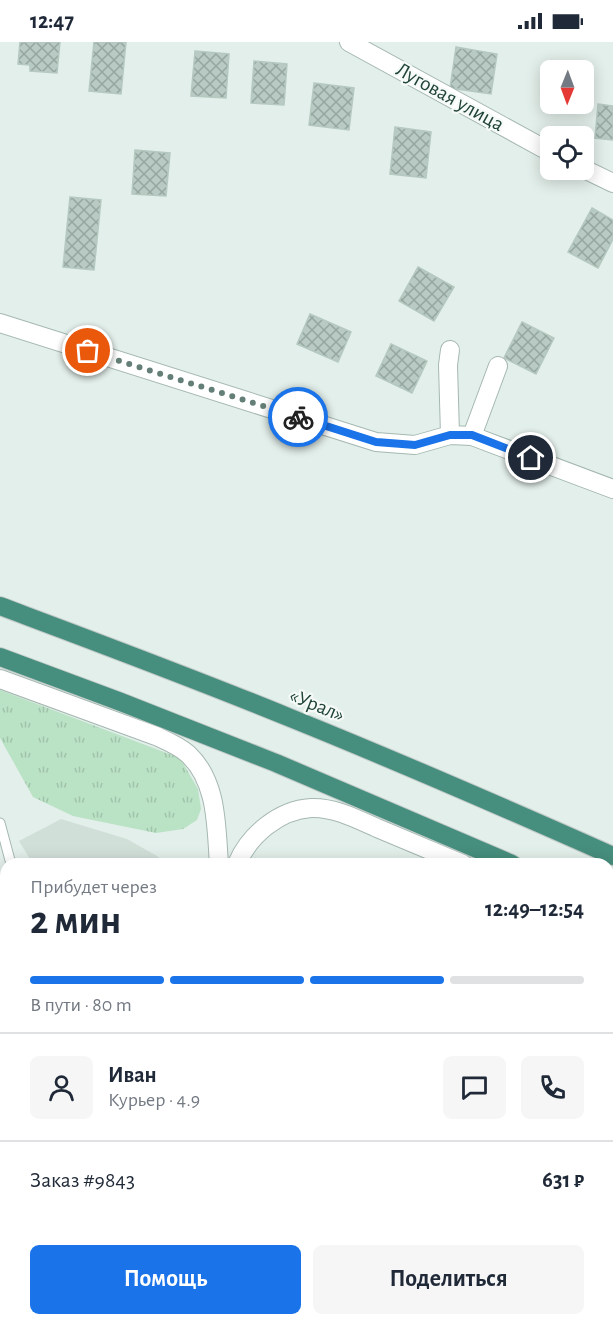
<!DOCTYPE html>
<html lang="ru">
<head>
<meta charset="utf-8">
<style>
	body { margin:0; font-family:"Alegreya Sans",sans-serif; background:#f6f6f7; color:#1f2937; height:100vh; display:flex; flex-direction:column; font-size:22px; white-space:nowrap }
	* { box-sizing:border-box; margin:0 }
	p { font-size:20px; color:#747a83 }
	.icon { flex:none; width:33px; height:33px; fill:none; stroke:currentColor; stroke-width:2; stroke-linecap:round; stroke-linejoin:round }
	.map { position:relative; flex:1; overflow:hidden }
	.side { position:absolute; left:0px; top:816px; width:614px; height:468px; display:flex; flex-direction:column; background:#fff; border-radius:18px 18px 0 0; box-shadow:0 3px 15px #0003 }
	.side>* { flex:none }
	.needle { width:39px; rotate:181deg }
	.fabs { position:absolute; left:540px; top:18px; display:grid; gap:12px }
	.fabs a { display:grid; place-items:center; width:54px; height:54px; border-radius:9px; background:#fff; box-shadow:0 3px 15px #0003; font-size:30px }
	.pin { position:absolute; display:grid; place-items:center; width:51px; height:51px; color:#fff; margin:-26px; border:3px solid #fff; border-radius:50%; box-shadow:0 2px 6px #0007 }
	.courier { position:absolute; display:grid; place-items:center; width:60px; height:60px; margin:-30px; border:4px solid #1a73e8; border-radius:50%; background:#fff; color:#222; box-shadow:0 2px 8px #0007 }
	.headline em { font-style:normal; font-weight:700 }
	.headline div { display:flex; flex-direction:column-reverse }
	.headline { display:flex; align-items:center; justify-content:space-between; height:102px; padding:0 30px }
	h1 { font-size:39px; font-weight:700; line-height:45px }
	.bar { display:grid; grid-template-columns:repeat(4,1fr); gap:9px 6px; align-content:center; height:72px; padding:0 30px }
	.bar i { height:8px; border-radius:4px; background:#e0e1e3 }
	.bar .active { background:#1a73e8 }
	.bar p { grid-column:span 4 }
	.line { display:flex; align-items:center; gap:15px; padding:0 30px; border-top:2px solid #e0e1e3 }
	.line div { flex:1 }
	.round { display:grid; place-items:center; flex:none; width:63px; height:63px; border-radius:9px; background:#f6f6f7 }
	.cta { display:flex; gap:12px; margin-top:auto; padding:12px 30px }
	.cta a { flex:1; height:69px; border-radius:9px; background:#1a73e8; color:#fff; font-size:24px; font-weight:700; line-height:69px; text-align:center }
	.cta a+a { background:#f6f6f7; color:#1f2937 }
	.status { display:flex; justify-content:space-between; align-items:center; height:42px; padding:0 30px; background:#fff; direction:ltr }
	.status svg { height:16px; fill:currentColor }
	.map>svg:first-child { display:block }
	.built { fill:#d1dfd9 }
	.grass { fill:url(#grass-tufts) }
	.building { fill:url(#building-cross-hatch); stroke:#b5c9c1; stroke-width:1.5 }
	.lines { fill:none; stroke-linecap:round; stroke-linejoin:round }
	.service-casing { stroke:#a5b8b1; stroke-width:11 }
	.minor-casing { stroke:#a5b8b1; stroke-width:20 }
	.trunk-casing { stroke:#c1cac8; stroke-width:20 }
	.service { stroke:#fff; stroke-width:9 }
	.minor { stroke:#fff; stroke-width:18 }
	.trunk { stroke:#468e7d; stroke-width:18 }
	.done { stroke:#647f77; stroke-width:6; stroke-dasharray:0 10.8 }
	.route { stroke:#1a73e8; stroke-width:8 }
	.labels { text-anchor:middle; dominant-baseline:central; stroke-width:4.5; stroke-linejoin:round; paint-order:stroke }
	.street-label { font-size:21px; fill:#204339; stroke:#f5faf7 }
</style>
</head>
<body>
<div class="status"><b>12:47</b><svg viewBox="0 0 49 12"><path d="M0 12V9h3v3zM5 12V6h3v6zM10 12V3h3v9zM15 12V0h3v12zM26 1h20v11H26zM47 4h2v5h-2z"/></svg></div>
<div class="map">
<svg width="613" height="1284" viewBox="0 0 613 1284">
	<defs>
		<pattern id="grass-tufts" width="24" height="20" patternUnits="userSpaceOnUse" patternTransform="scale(1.5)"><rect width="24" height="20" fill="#bae2c5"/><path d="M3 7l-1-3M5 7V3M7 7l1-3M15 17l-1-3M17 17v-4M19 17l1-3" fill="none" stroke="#a0c3aa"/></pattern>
		<pattern id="building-cross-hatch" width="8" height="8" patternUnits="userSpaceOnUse" patternTransform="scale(1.5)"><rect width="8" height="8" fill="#b8cac3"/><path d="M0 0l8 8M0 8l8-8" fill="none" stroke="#95a69f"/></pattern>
	</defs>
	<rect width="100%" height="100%" fill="#e3efea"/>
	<path class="built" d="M61,777l66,20 30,17 8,8h-132l-14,-23z"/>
	<path class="grass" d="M0,648l180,68 18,31 3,20 -4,11 -14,9 -27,4 -83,-17 -40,-19 -33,-59z"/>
	<g class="building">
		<path d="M20,0h40l-3,31 -27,-2v-6l-12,-1z"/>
		<path d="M94,0h32l-5,52 -32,-3z"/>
		<path d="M456,5l41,7 -6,40 -41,-6z"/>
		<path d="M195,9l34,3 -3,44 -35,-2z"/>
		<path d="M254,19l33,3 -3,41 -33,-2z"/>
		<path d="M314,41l40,5 -5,42 -40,-5z"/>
		<path d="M598,62l15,2v34l-18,-2z"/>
		<path d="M395,85l36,5 -5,46 -36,-4z"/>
		<path d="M135,108l35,3 -4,43 -34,-2z"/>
		<path d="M70,155l31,3 -7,70 -31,-3z"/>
		<path d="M592,166l21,12v19l-15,29 -30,-16z"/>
		<path d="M418,225l36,20 -20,34 -35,-20z"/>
		<path d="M310,272l41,18 -13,30 -41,-18z"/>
		<path d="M522,280l32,16 -18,36 -32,-16z"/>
		<path d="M391,302l36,17 -15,32 -36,-17z"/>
		<path d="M350,1278h114l-2,6h-114z"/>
	</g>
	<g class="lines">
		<g class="service-casing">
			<path id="service" d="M0,781l11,41"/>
		</g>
		<g class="minor-casing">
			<g id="minor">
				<path d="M349,0l201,110"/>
				<path d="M584,127l29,14"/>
				<path d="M0,281l376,119 39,3 35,-10 22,1 141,53"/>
				<path d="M450,393l-2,-70 2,-15"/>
				<path d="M472,394l26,-70"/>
				<path d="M0,637l156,57c11,5 23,10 32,18 30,28 28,73 31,110"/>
				<path d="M237,822c12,-29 42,-54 74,-56 23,-1 46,11 66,20 29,12 58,24 86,36"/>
				<path d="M608,886l5,2"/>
				<path d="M222,1278v6"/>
				<path d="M309,1284l2,-6"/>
			</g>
		</g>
		<g class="trunk-casing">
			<g id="trunk">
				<path d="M0,564c96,36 193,72 288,111 109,44 217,91 325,139"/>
				<path d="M0,615l121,45 155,61 236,101"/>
				<path d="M608,864l5,3"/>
			</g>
		</g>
		<use href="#service" class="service"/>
		<use href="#minor" class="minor"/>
		<use href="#trunk" class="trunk"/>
	</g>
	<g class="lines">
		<path class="done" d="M88,309l210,66"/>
		<path class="route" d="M298,375l78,25 39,3 35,-10h22l59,23"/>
	</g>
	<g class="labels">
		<g class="street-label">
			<text transform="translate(450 55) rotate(29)">Луговая улица</text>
			<text transform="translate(317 663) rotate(22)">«Урал»</text>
		</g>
	</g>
</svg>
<div class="fabs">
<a><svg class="needle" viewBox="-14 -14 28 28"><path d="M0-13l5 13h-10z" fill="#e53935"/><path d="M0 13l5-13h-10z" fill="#747a83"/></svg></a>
<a><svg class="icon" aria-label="locate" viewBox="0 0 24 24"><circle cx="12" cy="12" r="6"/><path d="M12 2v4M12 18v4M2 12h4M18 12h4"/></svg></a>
</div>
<div class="pin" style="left:88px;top:309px;background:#ea580c"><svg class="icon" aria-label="bag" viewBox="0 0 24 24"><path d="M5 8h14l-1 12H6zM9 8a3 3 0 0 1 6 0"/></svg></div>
<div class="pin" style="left:531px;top:416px;background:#1f2937"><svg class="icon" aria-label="home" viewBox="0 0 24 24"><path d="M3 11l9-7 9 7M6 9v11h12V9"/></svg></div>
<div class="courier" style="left:298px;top:375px"><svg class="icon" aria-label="bike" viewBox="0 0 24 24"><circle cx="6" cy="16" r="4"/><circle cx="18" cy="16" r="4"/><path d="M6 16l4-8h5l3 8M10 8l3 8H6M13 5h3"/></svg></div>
<section class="side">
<div class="headline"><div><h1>2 мин</h1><p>Прибудет через</p></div><em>12:49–12:54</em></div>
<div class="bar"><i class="active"></i><i class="active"></i><i class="active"></i><i></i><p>В пути · 80 m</p></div>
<div class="line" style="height:108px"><a class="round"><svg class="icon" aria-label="person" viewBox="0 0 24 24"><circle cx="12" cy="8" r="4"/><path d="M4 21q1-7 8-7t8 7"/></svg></a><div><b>Иван</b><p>Курьер · 4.9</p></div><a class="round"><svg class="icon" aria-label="chat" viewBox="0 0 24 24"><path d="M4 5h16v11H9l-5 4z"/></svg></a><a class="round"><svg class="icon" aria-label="phone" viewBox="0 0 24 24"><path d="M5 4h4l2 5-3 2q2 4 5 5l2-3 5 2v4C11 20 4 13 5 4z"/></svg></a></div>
<div class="line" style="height:78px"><div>Заказ #9843</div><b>631 ₽</b></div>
<div class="cta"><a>Помощь</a><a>Поделиться</a></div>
</section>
</div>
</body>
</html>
